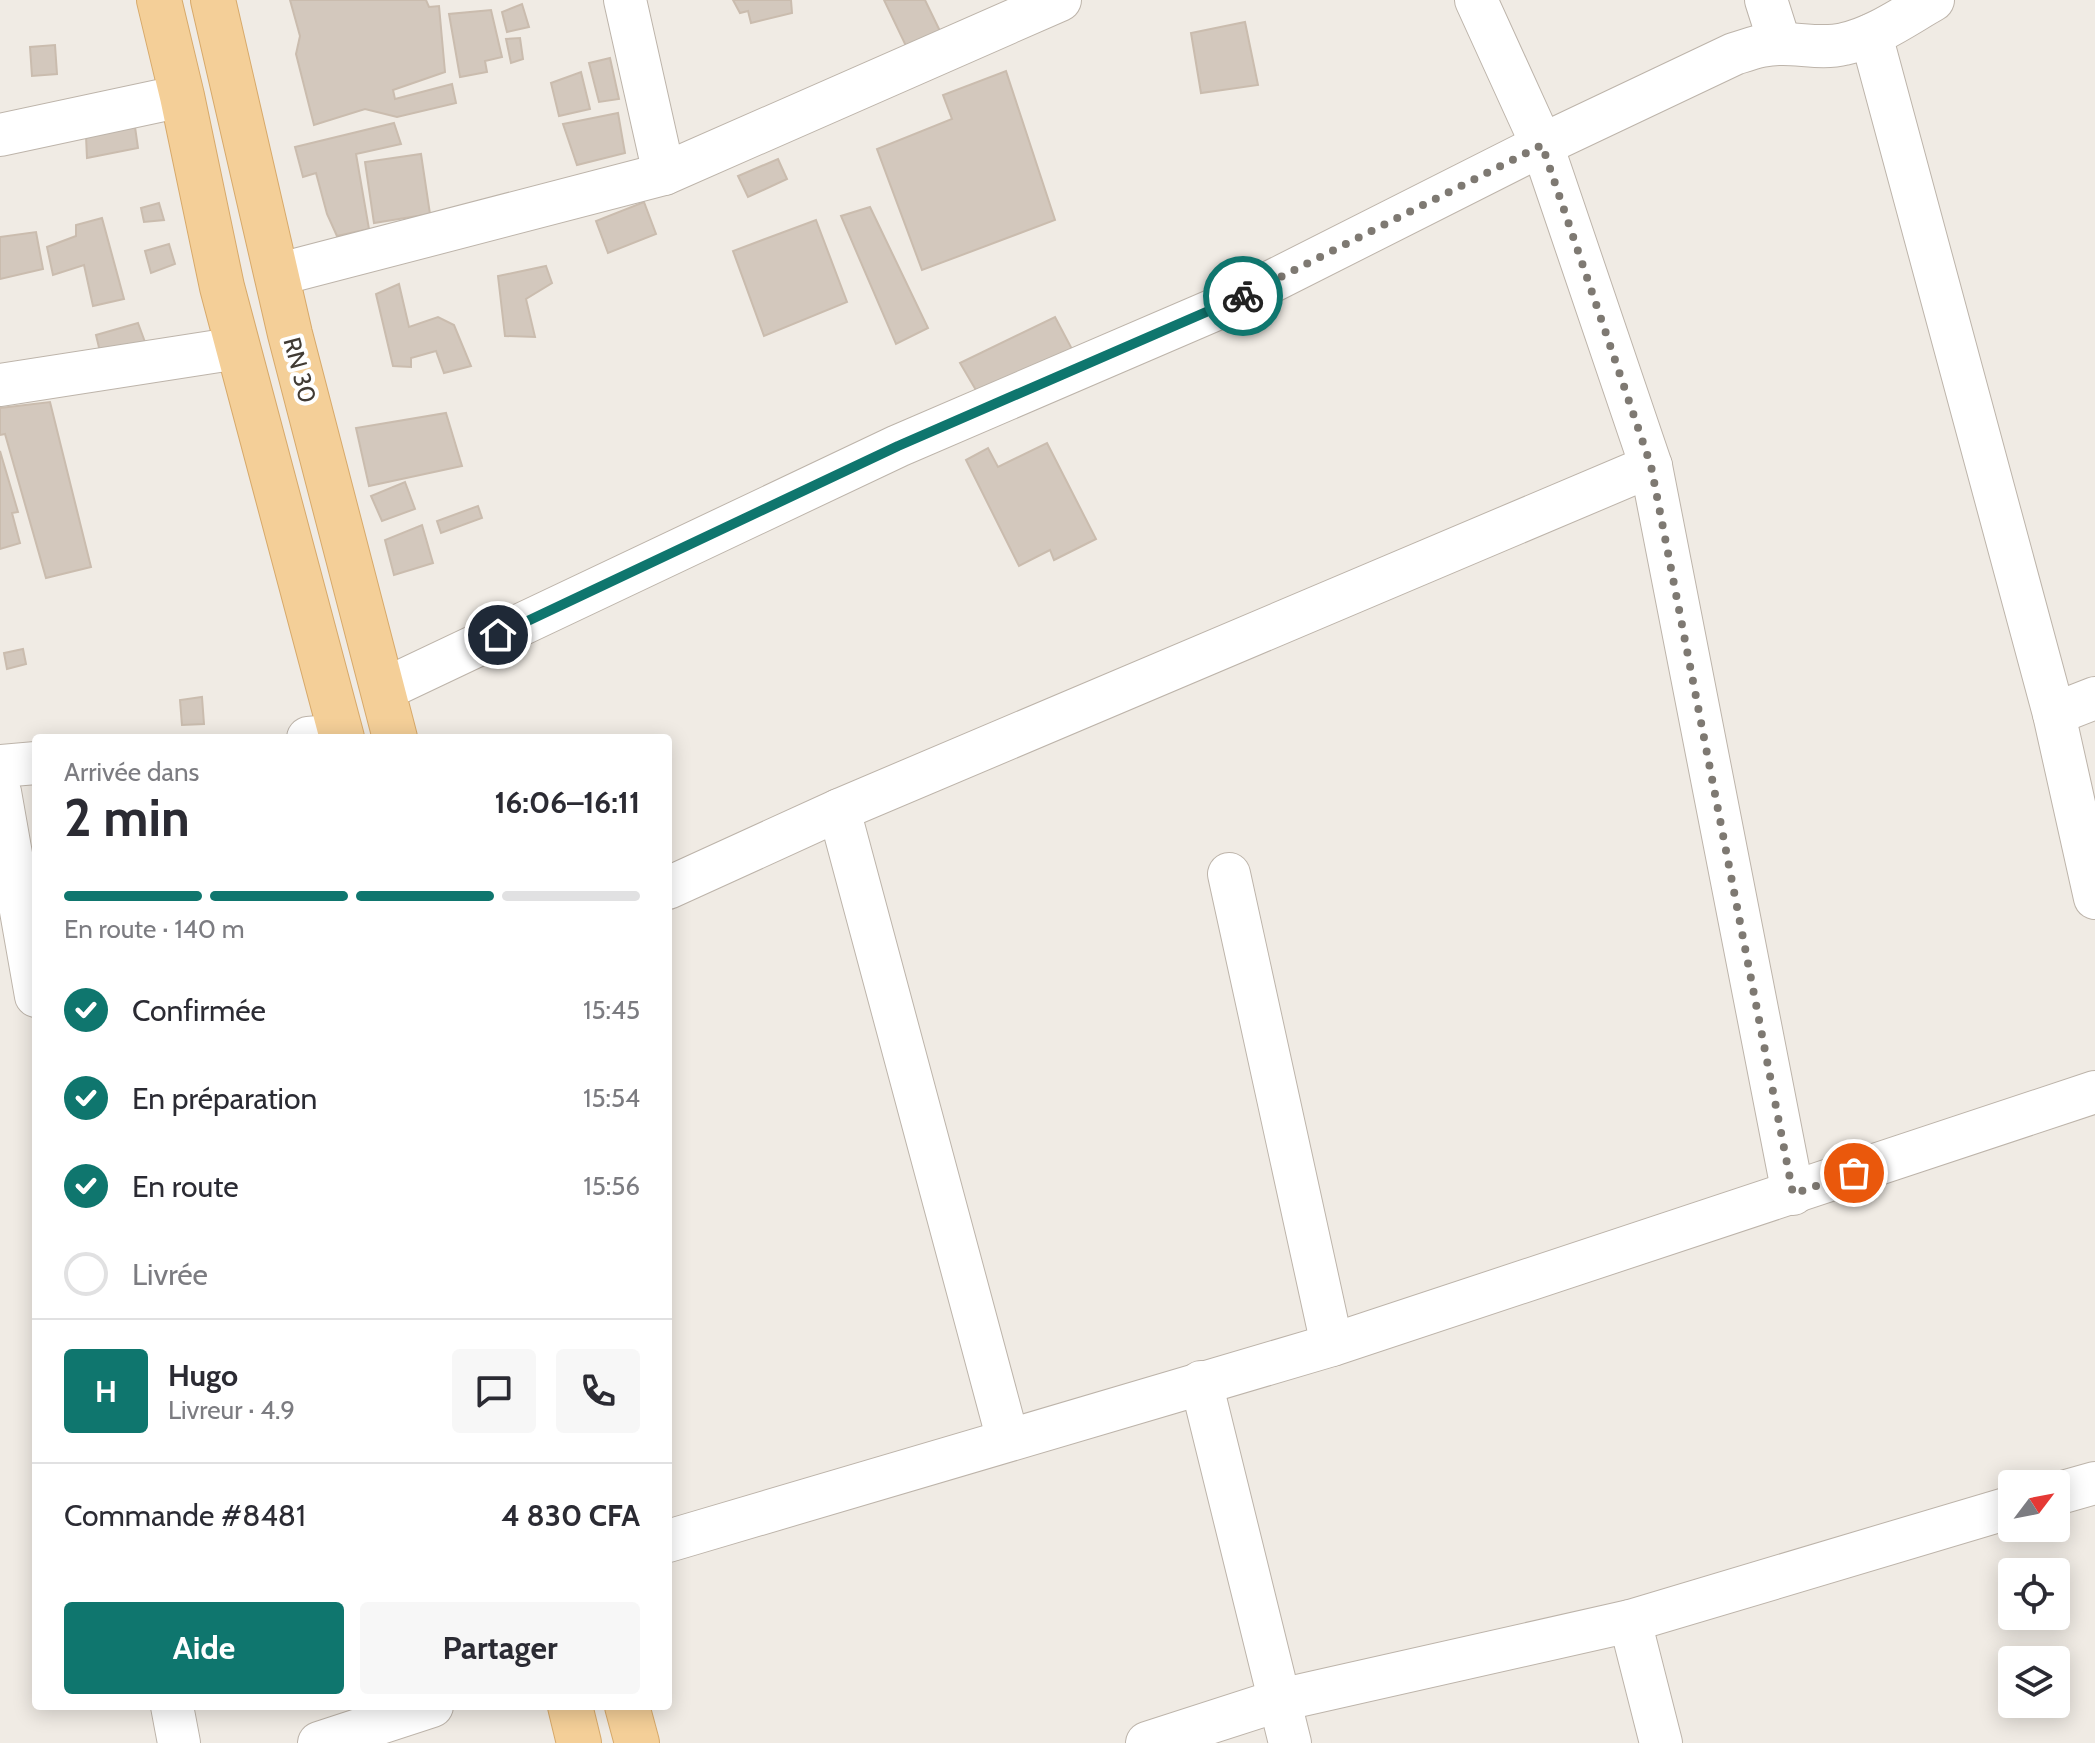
<!DOCTYPE html>
<html lang="fr">
<head>
<meta charset="utf-8">
<style>
	body { margin:0; font-family:Cabin,sans-serif; background:#f7f7f7; color:#2b2b33; height:100vh; display:flex; flex-direction:column; font-size:30px; white-space:nowrap }
	* { box-sizing:border-box; margin:0 }
	p { font-size:26px; color:#7c7c81 }
	.icon { flex:none; width:44px; height:44px; fill:none; stroke:currentColor; stroke-width:2; stroke-linecap:round; stroke-linejoin:round }
	.map { position:relative; flex:1; overflow:hidden }
	.side { position:absolute; left:32px; top:734px; width:640px; height:976px; display:flex; flex-direction:column; background:#fff; border-radius:8px; box-shadow:0 4px 20px #0003 }
	.side>* { flex:none }
	.needle { width:52px; rotate:58deg }
	.buttons { position:absolute; left:1998px; top:1470px; display:grid; gap:16px }
	.buttons a { display:grid; place-items:center; width:72px; height:72px; border-radius:8px; background:#fff; box-shadow:0 4px 20px #0003; font-size:40px }
	.pin { position:absolute; display:grid; place-items:center; width:68px; height:68px; color:#fff; margin:-34px; border:4px solid #fff; border-radius:50%; box-shadow:0 2px 8px #0007 }
	.courier { position:absolute; display:grid; place-items:center; width:80px; height:80px; margin:-40px; border:6px solid #0f766e; border-radius:50%; background:#fff; color:#222; box-shadow:0 2px 10px #0007 }
	.overview em { font-style:normal; font-weight:800 }
	.overview div { display:flex; flex-direction:column-reverse }
	.overview { display:flex; align-items:center; justify-content:space-between; height:136px; padding:0 32px }
	h1 { font-size:52px; font-weight:800; line-height:60px }
	.bar { display:grid; grid-template-columns:repeat(4,1fr); gap:12px 8px; align-content:center; height:96px; padding:0 32px }
	.bar i { height:10px; border-radius:6px; background:#e1e1e2 }
	.bar .on { background:#0f766e }
	.bar p { grid-column:span 4 }
	.line { display:flex; align-items:center; gap:20px; padding:0 32px; border-top:2px solid #e1e1e2 }
	.line div { flex:1 }
	.round { display:grid; place-items:center; flex:none; width:84px; height:84px; border-radius:8px; background:#f7f7f7 }
	ol { padding:0 32px; list-style:none }
	li { display:flex; align-items:center; gap:24px; height:88px }
	li p { margin-inline-start:auto }
	li .icon { padding:8px; border-radius:50%; background:#0f766e; color:#fff; stroke-width:4 }
	li:last-child { color:#7c7c81 }
	li i { width:44px; height:44px; border:4px solid #e1e1e2; border-radius:50% }
	.primary-button { display:flex; gap:16px; margin-top:auto; padding:16px 32px }
	.primary-button a { flex:1; height:92px; border-radius:8px; background:#0f766e; color:#fff; font-size:32px; font-weight:800; line-height:92px; text-align:center }
	.primary-button a+a { background:#f7f7f7; color:#2b2b33 }
	.map>svg:first-child { display:block }
	.building { fill:#d3c8bd; stroke:#cabcae; stroke-width:2 }
	.lines { fill:none; stroke-linecap:round; stroke-linejoin:round }
	.minor-casing { stroke:#bdb4aa; stroke-width:44 }
	.primary-casing { stroke:#d7a96a; stroke-width:46 }
	.minor { stroke:#fff; stroke-width:42 }
	.primary { stroke:#f4cf98; stroke-width:44 }
	.done { stroke:#7e7972; stroke-width:8; stroke-dasharray:0 14.4 }
	.route { stroke:#0f766e; stroke-width:10 }
	.labels { text-anchor:middle; dominant-baseline:central; stroke-width:8; stroke-linejoin:round; paint-order:stroke }
	.street-label { font-size:24px; fill:#413b34; stroke:#fff }
</style>
</head>
<body>
<div class="map">
<svg width="2095" height="1743" viewBox="0 0 2095 1743">
	<rect width="100%" height="100%" fill="#f0ebe4"/>
	<g class="building">
		<path d="M290,0h136l3,7 10,-1 6,66 -52,18 2,9 57,-15 4,19 -59,14 -32,-8 -51,16 -18,-71 4,-18z"/>
		<path d="M733,0h58l1,13 -41,10 -3,-12 -8,2z"/>
		<path d="M884,0h41l15,31 -34,15z"/>
		<path d="M522,4l7,23 -22,5 -5,-20z"/>
		<path d="M491,10l11,47 -17,4 2,11 -27,5 -11,-63z"/>
		<path d="M1245,22l13,63 -57,8 -10,-60z"/>
		<path d="M520,38l3,21 -12,4 -5,-24z"/>
		<path d="M55,45l2,29 -25,2 -2,-29z"/>
		<path d="M610,58l9,41 -20,3 -10,-39z"/>
		<path d="M1006,71l49,149 -133,50 -45,-121 75,-30 -9,-24z"/>
		<path d="M581,72l9,37 -31,7 -8,-33z"/>
		<path d="M618,113l7,40 -48,12 -14,-41z"/>
		<path d="M394,123l7,21 -45,10 13,75 -32,7 -10,-22 -11,-41 -13,4 -8,-30z"/>
		<path d="M135,127l3,21 -51,10 -1,-22z"/>
		<path d="M421,154l9,60 -56,9 -9,-61z"/>
		<path d="M778,159l9,20 -39,18 -10,-21z"/>
		<path d="M644,202l12,32 -48,19 -12,-32z"/>
		<path d="M159,203l5,17 -20,2 -3,-14z"/>
		<path d="M870,207l58,121 -32,16 -55,-128z"/>
		<path d="M102,218l22,81 -31,7 -9,-41 -31,10 -6,-28 29,-11v-11z"/>
		<path d="M816,220l31,82 -83,34 -31,-85z"/>
		<path d="M36,232l7,37 -43,10v-42z"/>
		<path d="M169,244l6,20 -24,9 -6,-22z"/>
		<path d="M546,266l6,17 -26,16 9,38 -30,-1 -7,-60z"/>
		<path d="M399,284l10,43 29,-10 16,8 17,41 -27,7 -8,-22 -25,7v9l-18,-1 -17,-72z"/>
		<path d="M1055,317l18,34 -93,46 -20,-34z"/>
		<path d="M138,323l7,19 -44,14 -5,-21z"/>
		<path d="M50,402l41,165 -45,11 -41,-144 -5,1v-27z"/>
		<path d="M446,413l16,53 -93,20 -13,-58z"/>
		<path d="M1047,443l49,96 -42,21 -4,-10 -31,16 -53,-106 22,-12 10,19z"/>
		<path d="M0,451l18,61 -6,1 8,30 -20,6z"/>
		<path d="M405,482l10,27 -33,12 -11,-25z"/>
		<path d="M478,506l4,12 -41,15 -4,-12z"/>
		<path d="M422,525l11,38 -39,12 -9,-35z"/>
		<path d="M23,649l3,15 -19,5 -3,-16z"/>
		<path d="M202,697l2,27 -22,1 -2,-25z"/>
	</g>
	<g class="lines">
		<g class="minor-casing">
			<g id="minor">
				<path d="M625,0l39,174"/>
				<path d="M1476,0l66,145 109,321 142,728"/>
				<path d="M1766,0l14,44"/>
				<path d="M1871,35l183,679 41,184"/>
				<path d="M0,135l182,-39"/>
				<path d="M276,275l388,-101 396,-174"/>
				<path d="M0,385l238,-37"/>
				<path d="M383,690l515,-244 323,-139 321,-162 192,-91c16,-5 32,-11 49,-10 20,0 41,5 61,0 32,-7 61,-28 89,-44"/>
				<path d="M2054,714l41,-16"/>
				<path d="M308,738l33,-3"/>
				<path d="M0,766l36,-3"/>
				<path d="M0,792l36,204"/>
				<path d="M839,810l169,630"/>
				<path d="M1229,874l103,471"/>
				<path d="M668,888l171,-78 812,-344"/>
				<path d="M1201,1382l89,361"/>
				<path d="M2056,1494l39,-11"/>
				<path d="M668,1541l664,-196 763,-253"/>
				<path d="M1630,1621l31,122"/>
				<path d="M172,1706l7,37"/>
				<path d="M319,1743l113,-37"/>
				<path d="M1147,1743l133,-43 350,-79 382,-114"/>
			</g>
		</g>
		<g class="primary-casing">
			<g id="primary">
				<path d="M159,0l23,96 40,191 120,451"/>
				<path d="M213,0l77,334 105,404"/>
				<path d="M570,1706l9,37"/>
				<path d="M627,1706l10,37"/>
			</g>
		</g>
		<use href="#minor" class="minor"/>
		<use href="#primary" class="primary"/>
	</g>
	<g class="lines">
		<path class="done" d="M1243,296l299,-151 109,321 142,728 61,-21"/>
		<path class="route" d="M498,635l400,-189 345,-150"/>
	</g>
	<g class="labels">
		<g class="street-label">
			<text transform="translate(300 370) rotate(75)">RN 30</text>
		</g>
	</g>
</svg>
<div class="buttons">
<a><svg class="needle" viewBox="-14 -14 28 28"><path d="M0-13l5 13h-10z" fill="#e53935"/><path d="M0 13l5-13h-10z" fill="#7c7c81"/></svg></a>
<a><svg class="icon" aria-label="locate" viewBox="0 0 24 24"><circle cx="12" cy="12" r="6"/><path d="M12 2v4M12 18v4M2 12h4M18 12h4"/></svg></a>
<a><svg class="icon" aria-label="layers" viewBox="0 0 24 24"><path d="M12 4l9 5-9 5-9-5zM3 14l9 5 9-5"/></svg></a>
</div>
<div class="pin" style="left:1854px;top:1173px;background:#ea580c"><svg class="icon" aria-label="bag" viewBox="0 0 24 24"><path d="M5 8h14l-1 12H6zM9 8a3 3 0 0 1 6 0"/></svg></div>
<div class="pin" style="left:498px;top:635px;background:#1f2937"><svg class="icon" aria-label="home" viewBox="0 0 24 24"><path d="M3 11l9-7 9 7M6 9v11h12V9"/></svg></div>
<div class="courier" style="left:1243px;top:296px"><svg class="icon" aria-label="bike" viewBox="0 0 24 24"><circle cx="6" cy="16" r="4"/><circle cx="18" cy="16" r="4"/><path d="M6 16l4-8h5l3 8M10 8l3 8H6M13 5h3"/></svg></div>
<section class="side">
<div class="overview"><div><h1>2 min</h1><p>Arrivée dans</p></div><em>16:06–16:11</em></div>
<div class="bar"><i class="on"></i><i class="on"></i><i class="on"></i><i></i><p>En route · 140 m</p></div>
<ol>
<li><svg class="icon" aria-label="check" viewBox="0 0 24 24"><path d="M5 12l5 5 9-10"/></svg>Confirmée<p>15:45</p></li>
<li><svg class="icon" aria-label="check" viewBox="0 0 24 24"><path d="M5 12l5 5 9-10"/></svg>En préparation<p>15:54</p></li>
<li><svg class="icon" aria-label="check" viewBox="0 0 24 24"><path d="M5 12l5 5 9-10"/></svg>En route<p>15:56</p></li>
<li><i></i>Livrée</li>
</ol>
<div class="line" style="height:144px"><b class="round" style="background:#0f766e;color:#fff">H</b><div><b>Hugo</b><p>Livreur · 4.9</p></div><a class="round"><svg class="icon" aria-label="chat" viewBox="0 0 24 24"><path d="M4 5h16v11H9l-5 4z"/></svg></a><a class="round"><svg class="icon" aria-label="phone" viewBox="0 0 24 24"><path d="M5 4h4l2 5-3 2q2 4 5 5l2-3 5 2v4C11 20 4 13 5 4z"/></svg></a></div>
<div class="line" style="height:104px"><div>Commande #8481</div><b>4 830 CFA</b></div>
<div class="primary-button"><a>Aide</a><a>Partager</a></div>
</section>
</div>
</body>
</html>
